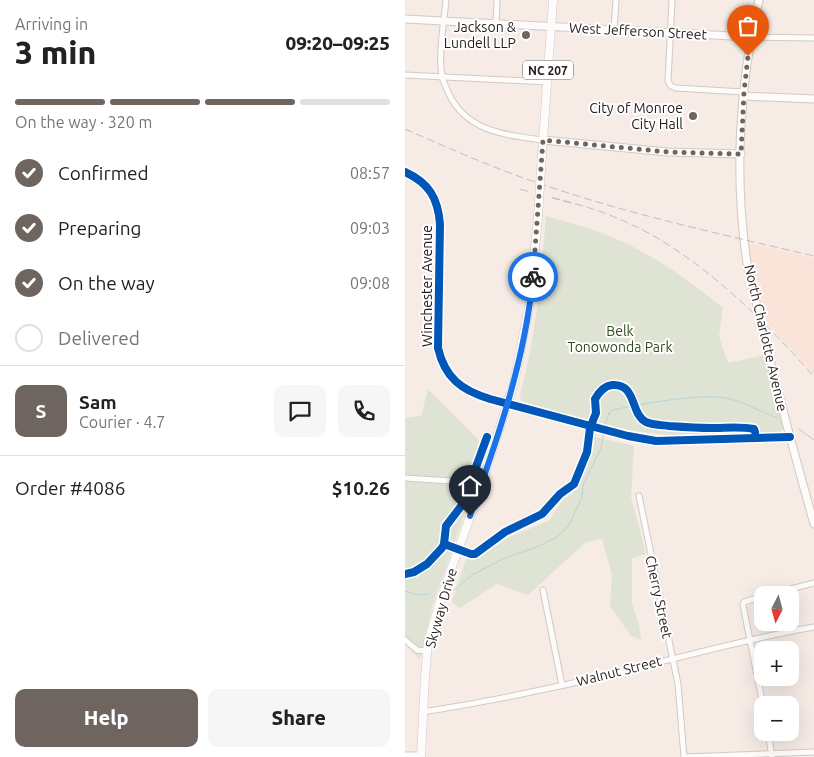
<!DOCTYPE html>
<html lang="en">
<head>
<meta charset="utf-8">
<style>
	body { margin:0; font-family:Ubuntu,sans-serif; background:#f6f6f6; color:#222; height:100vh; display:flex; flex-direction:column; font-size:19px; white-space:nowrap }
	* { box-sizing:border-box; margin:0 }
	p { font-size:16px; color:#767676 }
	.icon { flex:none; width:28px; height:28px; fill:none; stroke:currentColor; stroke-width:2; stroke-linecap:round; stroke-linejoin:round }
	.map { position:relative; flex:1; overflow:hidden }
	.drawer { display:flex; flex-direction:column; background:#fff; width:405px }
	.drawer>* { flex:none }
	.needle { width:32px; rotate:186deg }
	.fabs { position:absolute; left:349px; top:586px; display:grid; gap:10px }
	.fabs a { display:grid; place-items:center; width:45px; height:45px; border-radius:10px; background:#fff; box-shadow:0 5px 20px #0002; font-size:25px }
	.pin { position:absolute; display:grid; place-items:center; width:42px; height:42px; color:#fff; margin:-51px -21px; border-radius:50% 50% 50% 0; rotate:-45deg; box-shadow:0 0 5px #0007 }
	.pin .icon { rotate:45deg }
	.courier { position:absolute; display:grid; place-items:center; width:50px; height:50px; margin:-25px; border:4px solid #1a73e8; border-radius:50%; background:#fff; color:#222; box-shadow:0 1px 6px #0007 }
	.head em { font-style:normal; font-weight:800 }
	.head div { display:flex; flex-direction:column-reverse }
	.head { display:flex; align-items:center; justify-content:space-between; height:85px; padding:0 15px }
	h1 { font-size:32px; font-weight:800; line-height:38px }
	.bar { display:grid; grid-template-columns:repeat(4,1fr); gap:8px 5px; align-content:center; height:60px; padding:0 15px }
	.bar i { height:6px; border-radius:4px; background:#e0e0e0 }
	.bar .active { background:#6e6460 }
	.bar p { grid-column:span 4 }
	.line { display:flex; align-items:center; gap:12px; padding:0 15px; border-top:1px solid #e0e0e0 }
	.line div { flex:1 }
	.round { display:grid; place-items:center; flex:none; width:52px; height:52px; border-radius:10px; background:#f6f6f6 }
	ol { padding:0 15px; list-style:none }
	li { display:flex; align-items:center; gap:15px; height:55px }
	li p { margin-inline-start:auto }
	li .icon { padding:5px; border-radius:50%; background:#6e6460; color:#fff; stroke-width:4 }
	li:last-child { color:#767676 }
	li i { width:28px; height:28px; border:2px solid #e0e0e0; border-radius:50% }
	.primary-button { display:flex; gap:10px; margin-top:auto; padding:10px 15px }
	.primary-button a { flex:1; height:58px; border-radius:10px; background:#6e6460; color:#fff; font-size:20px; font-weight:800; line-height:58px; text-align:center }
	.primary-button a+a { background:#f6f6f6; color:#222 }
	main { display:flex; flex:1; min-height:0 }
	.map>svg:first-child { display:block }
	.built { fill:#fae4d9 }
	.green { fill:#dfe3d3 }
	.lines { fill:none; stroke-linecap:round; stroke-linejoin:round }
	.stream { stroke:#b6d4d8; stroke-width:1 }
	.street-casing { stroke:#d2c9c4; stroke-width:7 }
	.secondary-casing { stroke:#d2c9c4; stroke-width:9 }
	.primary-casing { stroke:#d2c9c4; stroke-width:9 }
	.street { stroke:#fefcfb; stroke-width:5 }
	.secondary { stroke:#fefcfb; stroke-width:7 }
	.primary { stroke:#fefcfb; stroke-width:8 }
	.rail { stroke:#c0bebc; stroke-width:1; stroke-dasharray:8 4; stroke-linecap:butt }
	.primary-bridge-casing { stroke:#d2c9c4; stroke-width:9; stroke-linecap:butt }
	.primary-bridge { stroke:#fefcfb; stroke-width:8 }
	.cycleway-casing { stroke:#fff; stroke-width:11 }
	.cycleway { stroke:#0057b8; stroke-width:8 }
	.done { stroke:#6e6460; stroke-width:5; stroke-dasharray:0 9 }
	.route { stroke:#1a73e8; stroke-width:6 }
	.poi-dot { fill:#6e6460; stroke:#fff; stroke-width:2 }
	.labels { text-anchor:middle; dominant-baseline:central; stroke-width:4; stroke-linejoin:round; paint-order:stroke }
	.shield { fill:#fff; stroke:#66605d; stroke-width:1 }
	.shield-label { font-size:12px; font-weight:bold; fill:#251c18 }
	.poi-label { font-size:14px; fill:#251c18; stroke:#fff; text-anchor:end }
	.street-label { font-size:14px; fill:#251c18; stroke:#fff }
	.park-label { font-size:14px; fill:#314c1c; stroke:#fff }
</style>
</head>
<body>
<main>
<section class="drawer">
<div class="head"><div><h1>3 min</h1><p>Arriving in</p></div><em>09:20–09:25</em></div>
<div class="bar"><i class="active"></i><i class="active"></i><i class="active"></i><i></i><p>On the way · 320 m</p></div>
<ol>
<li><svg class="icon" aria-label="check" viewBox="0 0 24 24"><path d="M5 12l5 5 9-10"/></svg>Confirmed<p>08:57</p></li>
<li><svg class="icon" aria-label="check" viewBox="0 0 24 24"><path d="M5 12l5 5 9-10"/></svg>Preparing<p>09:03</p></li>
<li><svg class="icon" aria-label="check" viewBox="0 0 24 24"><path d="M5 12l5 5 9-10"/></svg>On the way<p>09:08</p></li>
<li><i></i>Delivered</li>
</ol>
<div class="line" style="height:90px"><b class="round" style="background:#6e6460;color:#fff">S</b><div><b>Sam</b><p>Courier · 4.7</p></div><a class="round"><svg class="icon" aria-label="chat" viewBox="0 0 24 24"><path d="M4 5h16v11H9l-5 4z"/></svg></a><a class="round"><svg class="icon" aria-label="phone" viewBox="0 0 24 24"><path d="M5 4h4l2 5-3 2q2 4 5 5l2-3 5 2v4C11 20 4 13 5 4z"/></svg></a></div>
<div class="line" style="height:65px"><div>Order #4086</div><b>$10.26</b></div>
<div class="primary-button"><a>Help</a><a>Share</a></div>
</section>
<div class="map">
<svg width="409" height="757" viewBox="0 0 409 757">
	<rect width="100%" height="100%" fill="#f6ebe5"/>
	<path class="built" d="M344,243l65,15v117l-49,-55 -12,-40z"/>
	<g class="green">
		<path d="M141,216c21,6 43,11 63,20 42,17 80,44 114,72l-4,28 9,27 37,-8 19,74 -4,3 -113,3c-49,-4 -96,-20 -143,-33l-3,-2 -1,-5c16,-59 21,-118 26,-179z"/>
		<path d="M23,389l59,60 -55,158 -12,53 -15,-17v-225l16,-2z"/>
		<path d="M189,437l40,9 -3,51 15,57 -14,4v45l7,22 2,15 -10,-4 -21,-30 2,-31 -10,-36 -16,3 -58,53 -31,-11 -37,24 -8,-6 14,-43 12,-2 31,-20 40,-16 14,-21 16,-12z"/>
	</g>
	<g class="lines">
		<g class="stream">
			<path d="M199,427l5,-14 4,-3c27,-6 92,-18 118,-11 16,5 31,13 46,19"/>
			<path d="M394,429l15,11"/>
			<path d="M0,591l14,4 11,-1"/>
			<path d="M48,591l19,-16 31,-16 36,-13 18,-9 12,-12 13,-28 1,-12 18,-37 3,-17"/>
		</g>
		<g class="street-casing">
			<g id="street">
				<path d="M41,0c-2,22 -8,55 -4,76 1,6 5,13 7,18 18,38 57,41 94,46"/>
				<path d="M267,0l-4,81 3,5 5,2 68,4"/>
				<path d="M91,23l1,-23"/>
				<path d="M209,30l2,-30"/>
				<path d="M346,37l63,1"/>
				<path d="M0,75l142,7"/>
				<path d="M103,404l120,32 28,5 134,-4"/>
				<path d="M0,478l77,5"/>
				<path d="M234,496l39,188 6,73"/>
				<path d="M138,590l19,95"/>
				<path d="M362,595l47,-12"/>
				<path d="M358,596l-19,6 -1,3 20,100"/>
				<path d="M0,640l12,10 10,1"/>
				<path d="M18,712c69,-11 137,-25 205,-42 62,-15 123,-32 186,-43"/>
				<path d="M363,732l4,25"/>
				<path d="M0,755h16"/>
				<path d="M280,757l129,-5"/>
			</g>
		</g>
		<g class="secondary-casing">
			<g id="secondary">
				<path d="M354,0c-20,85 -25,177 -12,263 3,19 9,37 13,56 16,69 35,137 54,205"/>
				<path d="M0,19l346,18"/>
				<path d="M338,96l71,3"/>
				<path d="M138,140l125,12 73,2"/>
				<path d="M0,172c24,11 33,26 35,52l-2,107c1,52 24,62 70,73"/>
			</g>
		</g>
		<g class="primary-casing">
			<g id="primary">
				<path d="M137,154l11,-154"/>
				<path d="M16,757l4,-80 3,-35 14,-47 40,-112 32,-100 16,-81 8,-86"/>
			</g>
		</g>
		<use href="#street" class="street"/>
		<use href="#secondary" class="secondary"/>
		<use href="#primary" class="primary"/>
		<g class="rail">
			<path d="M0,129c48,21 95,42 145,58 86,29 175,48 264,69"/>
			<path d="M115,189l10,3"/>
			<path d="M166,203l-21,-6c23,6 47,12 69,22 72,29 145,100 195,158"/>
		</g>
		<g class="primary-bridge-casing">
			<path id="primary-bridge" d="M133,216l4,-62"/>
		</g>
		<use href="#primary-bridge" class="primary-bridge"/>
		<g class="cycleway-casing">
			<g id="cycleway">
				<path d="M0,172c24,11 33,26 35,52l-2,124c7,30 23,42 52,51l138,37 28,5 134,-4"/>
				<path d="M39,544l27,10h4l30,-22 37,-18 18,-20 14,-10 13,-32 3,-24 6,-15 -1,-14c4,-7 9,-13 17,-14 25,-2 18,29 34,37 7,3 15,3 23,4 14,1 28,2 42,2 15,0 29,-2 43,1l1,3"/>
				<path d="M0,574l9,-2 13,-8 15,-16 2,-4 2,-18 16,-21 25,-68"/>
			</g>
		</g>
		<use href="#cycleway" class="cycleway"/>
	</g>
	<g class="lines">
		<path class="done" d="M128,277l10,-137 125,12 73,2 3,-62 4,-36"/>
		<path class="route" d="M65,516c28,-78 55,-156 63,-239"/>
	</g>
	<g class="poi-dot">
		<circle cx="121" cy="35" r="5"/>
		<circle cx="288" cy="116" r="5"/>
	</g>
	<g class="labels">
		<rect class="shield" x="118" y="60.5" width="50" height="19" rx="4"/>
		<g class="shield-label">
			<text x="143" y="70">NC 207</text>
		</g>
		<g class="poi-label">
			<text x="111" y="27">Jackson &amp;<tspan x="111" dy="16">Lundell LLP</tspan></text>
			<text x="278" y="108">City of Monroe<tspan x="278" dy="16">City Hall</tspan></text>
		</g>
		<g class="street-label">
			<text transform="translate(233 31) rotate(3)">West Jefferson Street</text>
			<text transform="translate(22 286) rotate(-90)">Winchester Avenue</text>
			<text transform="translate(361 338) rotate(77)">North Charlotte Avenue</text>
			<text transform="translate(254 597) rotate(78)">Cherry Street</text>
			<text transform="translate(36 608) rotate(-74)">Skyway Drive</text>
			<text transform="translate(214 671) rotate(-14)">Walnut Street</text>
		</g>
		<g class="park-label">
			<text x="215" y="331">Belk<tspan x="215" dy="16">Tonowonda Park</tspan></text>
		</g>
	</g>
</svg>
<div class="fabs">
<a><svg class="needle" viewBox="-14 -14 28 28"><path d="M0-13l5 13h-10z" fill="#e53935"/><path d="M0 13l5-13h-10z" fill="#767676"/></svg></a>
<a>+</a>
<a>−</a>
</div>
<div class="pin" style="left:343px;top:56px;background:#ea580c"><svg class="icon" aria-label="bag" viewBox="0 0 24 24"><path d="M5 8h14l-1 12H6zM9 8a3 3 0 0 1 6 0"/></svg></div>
<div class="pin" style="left:65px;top:516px;background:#1f2937"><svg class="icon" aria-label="home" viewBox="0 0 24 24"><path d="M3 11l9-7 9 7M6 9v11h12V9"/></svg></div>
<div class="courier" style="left:128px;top:277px"><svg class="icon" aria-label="bike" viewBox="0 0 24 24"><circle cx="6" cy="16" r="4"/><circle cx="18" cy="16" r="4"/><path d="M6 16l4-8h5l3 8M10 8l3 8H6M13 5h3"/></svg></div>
</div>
</main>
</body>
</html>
